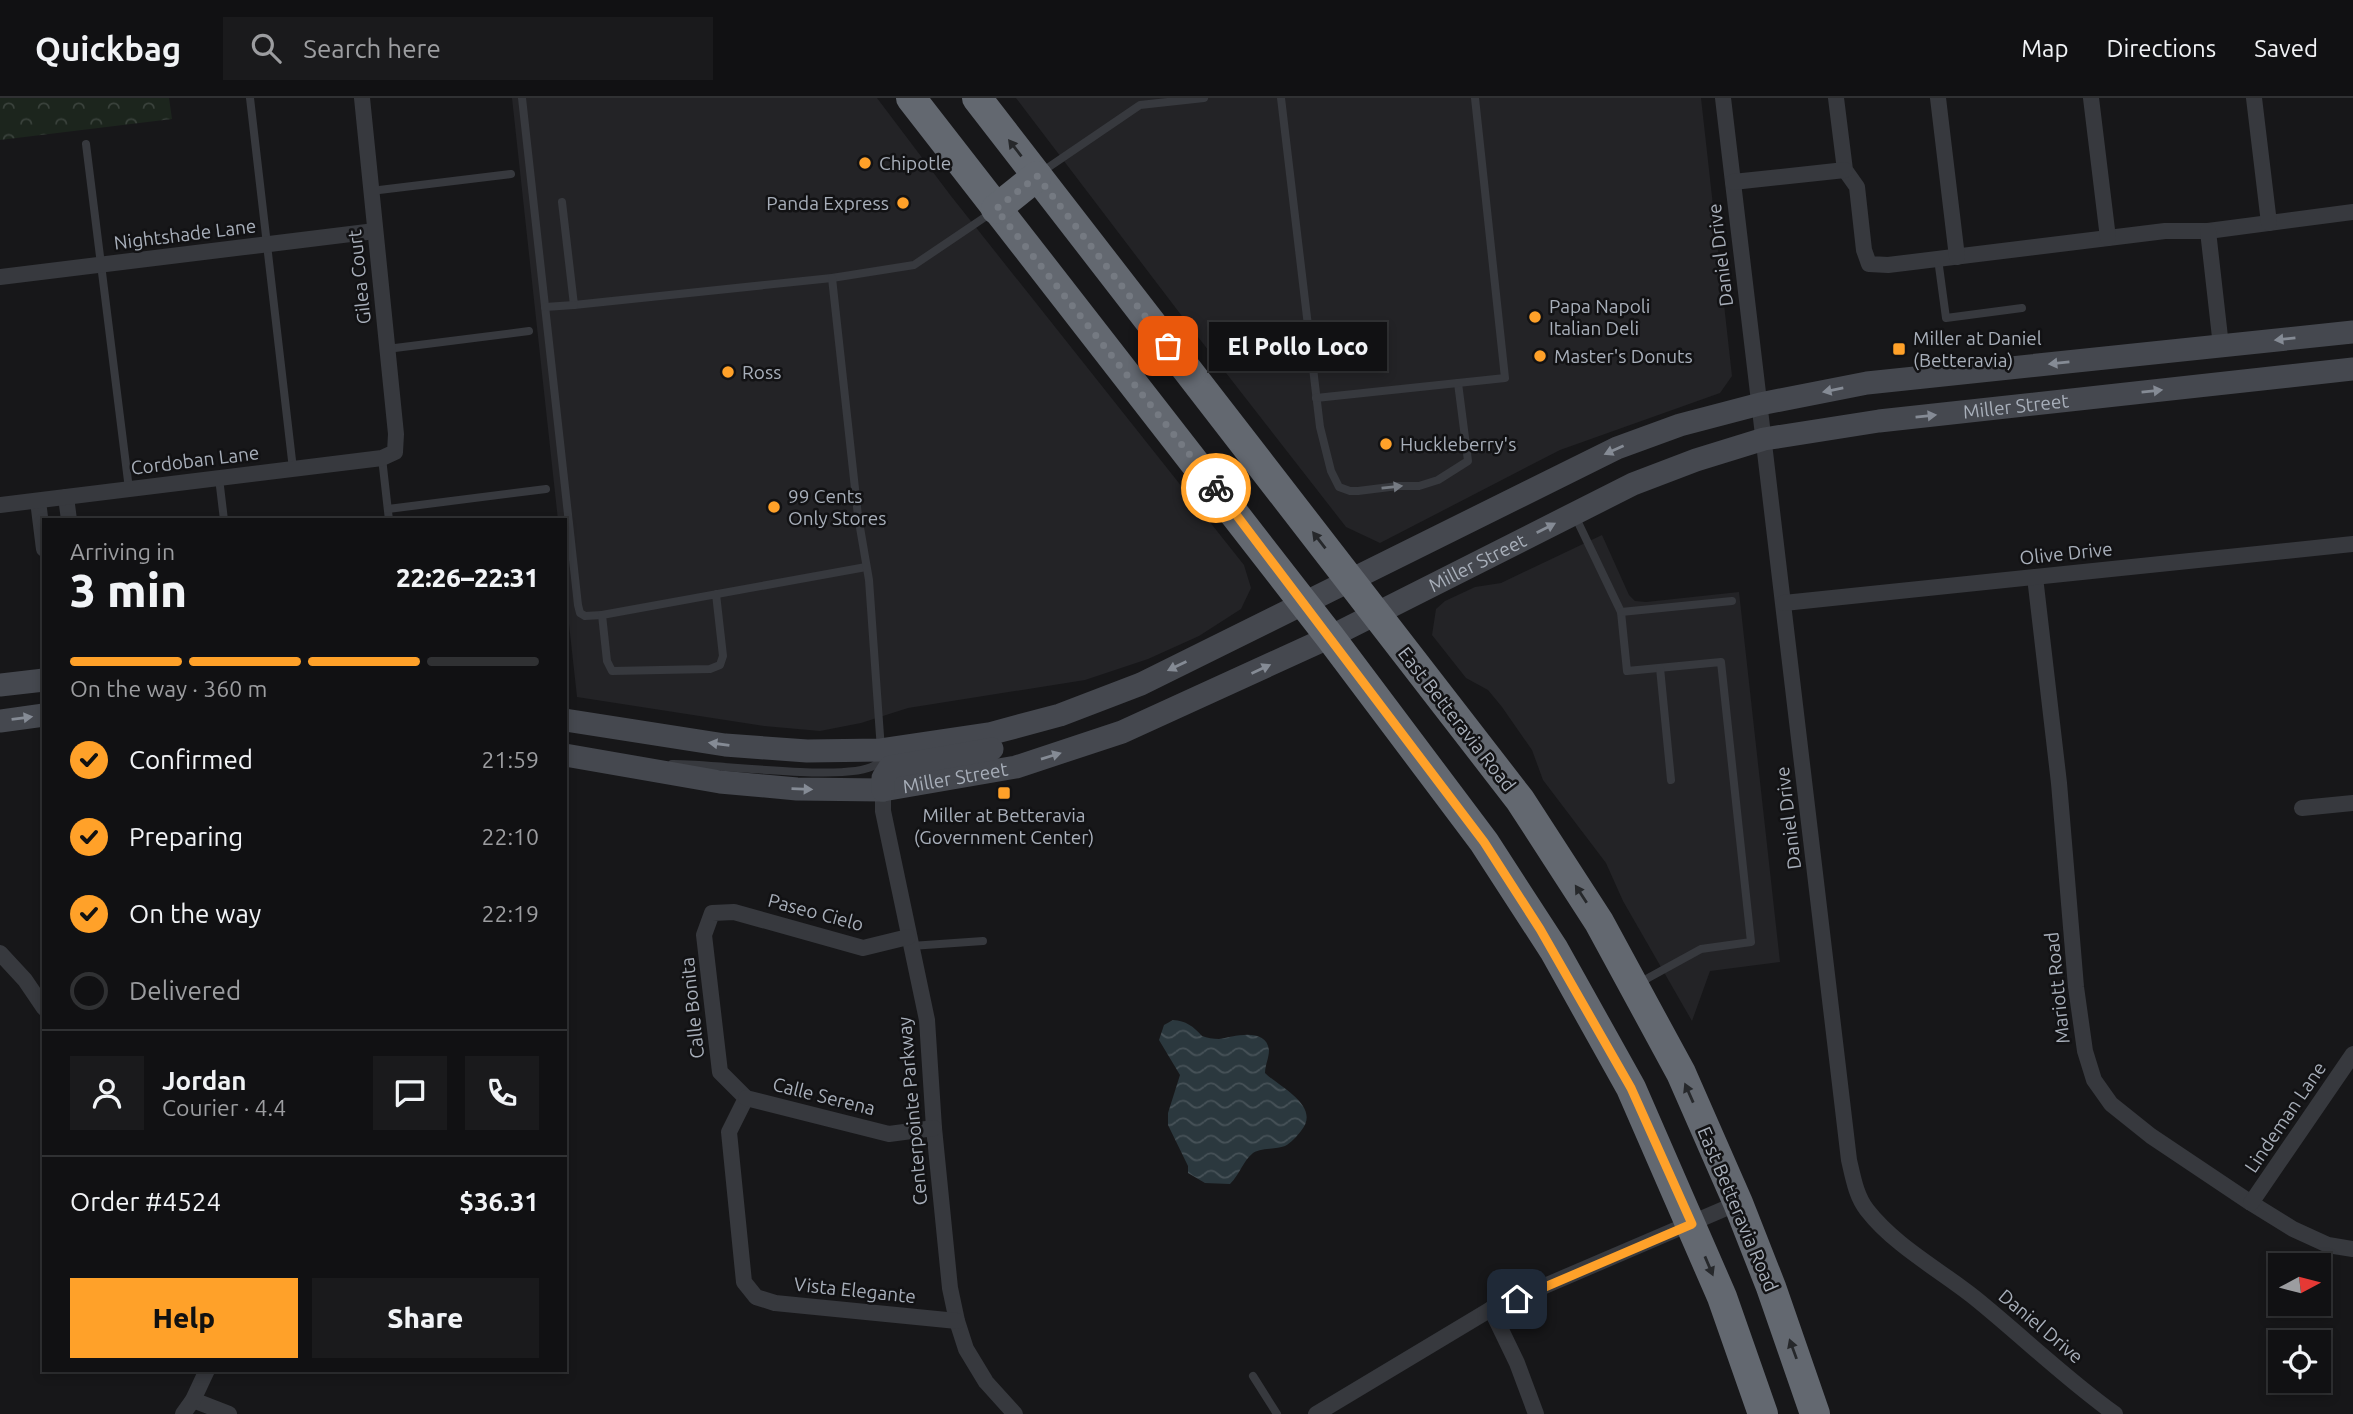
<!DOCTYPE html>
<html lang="en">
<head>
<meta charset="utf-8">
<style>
	body { margin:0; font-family:Ubuntu,sans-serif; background:#1a1a1c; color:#f1f3f6; height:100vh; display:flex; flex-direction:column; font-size:26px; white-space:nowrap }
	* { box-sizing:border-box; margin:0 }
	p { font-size:23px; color:#9c9da0 }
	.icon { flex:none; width:38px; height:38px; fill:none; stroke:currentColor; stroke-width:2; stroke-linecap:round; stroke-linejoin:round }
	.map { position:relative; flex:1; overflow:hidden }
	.side { position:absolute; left:42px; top:420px; width:525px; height:854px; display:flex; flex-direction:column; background:#111113; border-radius:0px; box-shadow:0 4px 10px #0003,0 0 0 2px #303133 }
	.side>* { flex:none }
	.needle { width:46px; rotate:83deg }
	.fabs { position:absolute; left:2268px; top:1155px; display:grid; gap:14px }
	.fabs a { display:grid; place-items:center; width:63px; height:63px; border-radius:0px; background:#111113; box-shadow:0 4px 10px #0003,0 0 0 2px #303133; font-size:35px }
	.pin { position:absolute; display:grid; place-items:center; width:60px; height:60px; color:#fff; margin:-30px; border-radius:14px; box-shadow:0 4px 10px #0006 }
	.courier { position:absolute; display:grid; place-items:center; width:70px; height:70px; margin:-35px; border:5px solid #ffa129; border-radius:50%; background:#fff; color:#222; box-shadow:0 2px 9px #0007 }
	.bubble { position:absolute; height:49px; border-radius:0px; background:#111113; box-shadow:0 4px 10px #0003,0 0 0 2px #303133; font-size:23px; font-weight:800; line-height:49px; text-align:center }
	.headline em { font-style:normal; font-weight:800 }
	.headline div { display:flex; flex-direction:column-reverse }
	.headline { display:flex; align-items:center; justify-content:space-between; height:119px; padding:0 28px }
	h1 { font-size:46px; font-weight:800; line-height:52px }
	.bar { display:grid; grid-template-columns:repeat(4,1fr); gap:10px 7px; align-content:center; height:84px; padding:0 28px }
	.bar i { height:9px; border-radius:5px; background:#303133 }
	.bar .selected { background:#ffa129 }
	.bar p { grid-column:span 4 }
	.line { display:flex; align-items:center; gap:18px; padding:0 28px; border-top:2px solid #303133 }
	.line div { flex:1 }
	.round { display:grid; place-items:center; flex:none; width:74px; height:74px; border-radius:0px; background:#1a1a1c }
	ol { padding:0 28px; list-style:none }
	li { display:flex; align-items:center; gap:21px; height:77px }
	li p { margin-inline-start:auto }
	li .icon { padding:7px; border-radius:50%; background:#ffa129; color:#111; stroke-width:4 }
	li:last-child { color:#9c9da0 }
	li i { width:38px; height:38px; border:4px solid #303133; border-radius:50% }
	.button { display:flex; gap:14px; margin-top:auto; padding:14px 28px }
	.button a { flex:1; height:80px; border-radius:0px; background:#ffa129; color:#111; font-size:28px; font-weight:800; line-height:80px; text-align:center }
	.button a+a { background:#1a1a1c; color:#f1f3f6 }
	header { display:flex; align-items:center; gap:42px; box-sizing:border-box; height:98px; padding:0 35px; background:#111113; border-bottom:2px solid #303133 }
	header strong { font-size:33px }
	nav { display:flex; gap:38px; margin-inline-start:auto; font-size:24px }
	.search { width:490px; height:63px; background:#1a1a1c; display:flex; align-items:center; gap:18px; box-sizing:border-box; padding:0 24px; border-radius:0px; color:#9c9da0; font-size:26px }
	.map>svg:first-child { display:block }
	.built { fill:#232326 }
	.forest { fill:url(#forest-crowns) }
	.water { fill:url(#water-waves) }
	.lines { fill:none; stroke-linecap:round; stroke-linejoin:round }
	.lane { stroke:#37393e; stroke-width:8 }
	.street { stroke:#37393e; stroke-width:16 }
	.secondary { stroke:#45484f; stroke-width:23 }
	.highway { stroke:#636870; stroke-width:30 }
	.oneway { fill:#26282b }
	.oneway2 { fill:#858b95 }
	.oneway3 { fill:#757a82 }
	.done { stroke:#757a82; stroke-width:7; stroke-dasharray:0 12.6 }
	.route { stroke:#ffa129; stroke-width:9 }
	.poi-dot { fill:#ffa129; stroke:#121214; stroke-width:2.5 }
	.labels { text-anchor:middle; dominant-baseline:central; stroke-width:5; stroke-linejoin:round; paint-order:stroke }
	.poi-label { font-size:19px; fill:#a8afba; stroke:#121214; text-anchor:start }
	.street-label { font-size:19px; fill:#a8afba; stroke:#121214 }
</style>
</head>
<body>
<header>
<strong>Quickbag</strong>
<div class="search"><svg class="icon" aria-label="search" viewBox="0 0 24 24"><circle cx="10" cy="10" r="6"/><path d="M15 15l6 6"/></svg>Search here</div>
<nav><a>Map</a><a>Directions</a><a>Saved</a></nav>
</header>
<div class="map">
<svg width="2353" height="1316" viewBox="0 0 2353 1316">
	<defs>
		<pattern id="forest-crowns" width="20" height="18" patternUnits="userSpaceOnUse" patternTransform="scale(1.75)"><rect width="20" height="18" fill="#1c251d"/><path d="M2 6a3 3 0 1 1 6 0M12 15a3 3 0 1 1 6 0" fill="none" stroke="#3a423c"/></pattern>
		<pattern id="water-waves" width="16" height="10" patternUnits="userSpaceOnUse" patternTransform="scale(1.75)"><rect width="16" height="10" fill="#2b383e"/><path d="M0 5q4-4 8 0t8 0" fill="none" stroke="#475258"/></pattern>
	</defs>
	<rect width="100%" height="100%" fill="#171719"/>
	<g class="built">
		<path d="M512,0h365l74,98 293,369 7,23 -10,21 -42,27 -51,23 -63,21 -177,28 -47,15 -41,8 -56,-5 -187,-29 -12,-109v-68h-7z"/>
		<path d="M1016,0h685l31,278 -12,17 -160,57 -180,93 -34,-16 -155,-199z"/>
		<path d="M1602,437l27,60 6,6 11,1 93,-10 41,370 -70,9 -18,50 -69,-120 -17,-38 -63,-83 -11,-30 -30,-43 -14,-17 -22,-12 -34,-43 4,-26 9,-8 30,-14 26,-4z"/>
	</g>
	<path class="forest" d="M0,0h169l3,21 -172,21z"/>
	<path class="water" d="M1173,922c13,1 20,6 29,16 5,2 11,3 17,3 13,-2 47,-13 50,11 0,8 -4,15 -4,23 14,14 57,33 36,58 -4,5 -10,12 -16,15 -10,4 -23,1 -32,7 -10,8 -13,21 -23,31l-25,-1 -17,-10v-7l-20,-41v-12l12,-38 -21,-35 5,-15z"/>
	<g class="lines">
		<g class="lane">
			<path d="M250,0l43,371"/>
			<path d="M522,0l56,507 2,8 5,3 17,-1"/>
			<path d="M1281,0l39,329 11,44 8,16 11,4h8l40,-5h21l19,-6 30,-19 -10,-78"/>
			<path d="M86,46l43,345"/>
			<path d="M1043,73l97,-66 64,-7"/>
			<path d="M371,93l140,-17"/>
			<path d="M562,104l12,103 258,-27 82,-13 77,-52"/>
			<path d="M1938,161l8,59 76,-10"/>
			<path d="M545,209l29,-2"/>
			<path d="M387,251l142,-18"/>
			<path d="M1316,300l189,-20 -30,-280"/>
			<path d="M382,360l7,62"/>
			<path d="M219,380l5,42"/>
			<path d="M388,411l158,-20"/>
			<path d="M1575,418l46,96 6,59 94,-9 30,280 -50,7 -62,34"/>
			<path d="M716,496l7,62 -3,9 -10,4 -98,2 -5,-10 -5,-46 264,-48"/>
			<path d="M1621,514l111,-11"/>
			<path d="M1660,570l11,112"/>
			<path d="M672,666c39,-1 177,19 203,1 5,-4 6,-10 6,-15l-12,-170 -11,-64 -26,-238"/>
			<path d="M911,848l72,-5"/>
			<path d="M1253,1278l24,38"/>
		</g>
		<g class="street">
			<path d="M1723,0l126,1062c4,17 7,36 18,50 28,36 73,60 108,88 47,38 91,81 140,116"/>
			<path d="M1836,0l9,72 12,17 7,63 5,14 19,1 277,-34h43l145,-19"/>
			<path d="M1938,0l19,159"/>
			<path d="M2091,0l17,140"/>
			<path d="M2254,0l15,125"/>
			<path d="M1733,84l112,-12"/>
			<path d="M2208,133l13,115"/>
			<path d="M0,179l375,-46"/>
			<path d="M66,399l3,23"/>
			<path d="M38,403l6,48"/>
			<path d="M0,407l382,-47 13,-6 1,-18 -34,-336"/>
			<path d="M2035,479l24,206 17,204 9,64 9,29 17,24 40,32 100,67 42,26 35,16 25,4"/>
			<path d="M1784,505l569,-59"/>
			<path d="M883,692v21l44,209 7,108 16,160 7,33 9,28 20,33 29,32"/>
			<path d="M2302,710l51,-5"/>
			<path d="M908,839l-45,11 -129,-36 -22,1 -8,22 16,137 26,26 -17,34 15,150 12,15 19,6 182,18"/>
			<path d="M0,855l25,27 19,28"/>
			<path d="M746,1000l143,36 45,-6"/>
			<path d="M2251,1105l102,-149"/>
			<path d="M1491,1211l26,54 19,51"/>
			<path d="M193,1302l36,14"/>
			<path d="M183,1316l10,-14 14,-30"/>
			<path d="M1316,1316l175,-105 247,-106"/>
		</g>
		<g class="secondary">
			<path d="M0,587l44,-5"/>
			<path d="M565,622l160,25 82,6 74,-1 108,-16 71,-19 81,-31 476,-236 63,-23 80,-21 107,-21 486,-51"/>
			<path d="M0,623l44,-6"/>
			<path id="s1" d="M565,657l155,27 77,7 86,1 133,-23 106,-35 208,-95 303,-153 63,-24 68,-21 115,-18 474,-52"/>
			<path d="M883,692v-12l7,-11 102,-18"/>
		</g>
		<g class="highway">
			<path d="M911,0l419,539 154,205 70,108 77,138 91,209 41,117"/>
			<path d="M977,0l543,702 79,122 82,151 57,130 33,84 44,127"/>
			<path d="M996,111l41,-33"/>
		</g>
	</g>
	<defs><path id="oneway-solid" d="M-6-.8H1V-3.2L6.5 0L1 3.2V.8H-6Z" transform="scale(1.75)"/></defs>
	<g class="oneway">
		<use href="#oneway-solid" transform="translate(1015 50) rotate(-128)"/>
		<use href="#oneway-solid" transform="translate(1319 442) rotate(-128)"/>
		<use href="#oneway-solid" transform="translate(1581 796) rotate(-123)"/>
		<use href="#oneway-solid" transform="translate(1689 995) rotate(-114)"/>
		<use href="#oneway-solid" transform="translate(1709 1168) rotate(67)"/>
		<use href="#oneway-solid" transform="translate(1793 1251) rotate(-110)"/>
	</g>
	<g class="oneway2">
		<use href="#oneway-solid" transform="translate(2285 241) rotate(174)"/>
		<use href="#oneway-solid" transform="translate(2059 265) rotate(174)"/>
		<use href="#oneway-solid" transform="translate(1833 292) rotate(169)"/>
		<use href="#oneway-solid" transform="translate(2152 293) rotate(-6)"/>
		<use href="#oneway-solid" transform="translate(1926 318) rotate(-6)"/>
		<use href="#oneway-solid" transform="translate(1614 352) rotate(156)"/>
		<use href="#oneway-solid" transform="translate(1546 430) rotate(-27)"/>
		<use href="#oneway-solid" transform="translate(1177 568) rotate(154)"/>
		<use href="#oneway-solid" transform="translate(1261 571) rotate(-25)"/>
		<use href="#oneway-solid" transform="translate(22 620) rotate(-7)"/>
		<use href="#oneway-solid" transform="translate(719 646) rotate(-172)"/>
		<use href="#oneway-solid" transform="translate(1051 658) rotate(-17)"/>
		<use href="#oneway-solid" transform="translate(802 691) rotate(2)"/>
	</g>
	<use class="oneway3" href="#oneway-solid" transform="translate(1392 389) rotate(-6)"/>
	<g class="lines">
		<path class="done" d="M1168,248l-131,-170 -41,33 220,279"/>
		<path class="route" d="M1216,390l268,354 56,87 91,159 61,136 -175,75"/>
	</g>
	<g class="poi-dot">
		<circle cx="865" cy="65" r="7"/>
		<circle cx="903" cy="105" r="7"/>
		<circle cx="1535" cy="219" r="7"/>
		<rect x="1892" y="244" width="14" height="14" rx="3.5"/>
		<circle cx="1540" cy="258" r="7"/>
		<circle cx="728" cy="274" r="7"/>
		<circle cx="1386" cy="346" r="7"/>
		<circle cx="774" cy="409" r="7"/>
		<rect x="997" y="688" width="14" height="14" rx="3.5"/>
	</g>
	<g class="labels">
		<g class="poi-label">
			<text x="879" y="65">Chipotle</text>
			<text x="889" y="105" text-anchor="end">Panda Express</text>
			<text x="1549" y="208">Papa Napoli<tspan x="1549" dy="22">Italian Deli</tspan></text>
			<text x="1913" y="240">Miller at Daniel<tspan x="1913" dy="22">(Betteravia)</tspan></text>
			<text x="1554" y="258">Master's Donuts</text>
			<text x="742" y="274">Ross</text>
			<text x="1400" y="346">Huckleberry's</text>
			<text x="788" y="398">99 Cents<tspan x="788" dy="22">Only Stores</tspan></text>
			<text x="1004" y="717" text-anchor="middle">Miller at Betteravia<tspan x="1004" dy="22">(Government Center)</tspan></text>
		</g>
		<g class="street-label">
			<text transform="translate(185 136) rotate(-7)">Nightshade Lane</text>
			<text transform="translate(1720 157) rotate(-97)">Daniel Drive</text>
			<text transform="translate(359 179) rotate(-96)">Gilea Court</text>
			<text stroke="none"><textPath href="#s1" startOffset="1528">Miller Street</textPath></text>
			<text transform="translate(195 362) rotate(-7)">Cordoban Lane</text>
			<text transform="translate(2066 455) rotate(-6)">Olive Drive</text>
			<text stroke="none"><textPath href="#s1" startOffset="961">Miller Street</textPath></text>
			<text transform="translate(1457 621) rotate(52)">East Betteravia Road</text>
			<text stroke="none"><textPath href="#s1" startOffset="394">Miller Street</textPath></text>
			<text transform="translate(1788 720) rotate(-97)">Daniel Drive</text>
			<text transform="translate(816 814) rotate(15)">Paseo Cielo</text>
			<text transform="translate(2057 890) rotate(-96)">Mariott Road</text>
			<text transform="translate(692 910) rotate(-96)">Calle Bonita</text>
			<text transform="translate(824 998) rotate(14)">Calle Serena</text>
			<text transform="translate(912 1013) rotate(-95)">Centerpointe Parkway</text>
			<text transform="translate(2285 1019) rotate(-56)">Lindeman Lane</text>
			<text transform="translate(1738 1111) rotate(67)">East Betteravia Road</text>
			<text transform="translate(855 1192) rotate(6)">Vista Elegante</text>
			<text transform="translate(2041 1228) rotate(40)">Daniel Drive</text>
		</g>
	</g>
</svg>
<div class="fabs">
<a><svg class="needle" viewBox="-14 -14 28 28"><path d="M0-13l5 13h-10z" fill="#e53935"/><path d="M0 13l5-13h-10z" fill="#9c9da0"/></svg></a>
<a><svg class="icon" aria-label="locate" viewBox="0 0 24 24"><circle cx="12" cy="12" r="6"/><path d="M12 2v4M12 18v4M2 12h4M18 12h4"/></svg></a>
</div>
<div class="pin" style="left:1168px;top:248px;background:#ea580c"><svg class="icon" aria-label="bag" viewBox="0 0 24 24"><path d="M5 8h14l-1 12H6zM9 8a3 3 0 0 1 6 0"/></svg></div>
<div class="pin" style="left:1517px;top:1201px;background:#1f2937"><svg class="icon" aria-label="home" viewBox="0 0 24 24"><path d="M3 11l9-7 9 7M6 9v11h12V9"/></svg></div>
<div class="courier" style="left:1216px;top:390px"><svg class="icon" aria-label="bike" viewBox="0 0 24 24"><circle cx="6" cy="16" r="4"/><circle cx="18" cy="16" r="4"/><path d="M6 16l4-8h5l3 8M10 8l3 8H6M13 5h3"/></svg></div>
<div class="bubble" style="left:1209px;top:224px;width:178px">El Pollo Loco</div>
<section class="side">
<div class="headline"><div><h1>3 min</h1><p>Arriving in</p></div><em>22:26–22:31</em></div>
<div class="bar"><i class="selected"></i><i class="selected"></i><i class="selected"></i><i></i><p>On the way · 360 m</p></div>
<ol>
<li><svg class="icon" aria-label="check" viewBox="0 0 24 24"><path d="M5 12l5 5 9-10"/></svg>Confirmed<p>21:59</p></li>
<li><svg class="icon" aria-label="check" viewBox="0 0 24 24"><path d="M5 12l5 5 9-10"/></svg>Preparing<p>22:10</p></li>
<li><svg class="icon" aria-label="check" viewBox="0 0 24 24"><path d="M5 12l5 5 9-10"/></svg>On the way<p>22:19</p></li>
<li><i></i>Delivered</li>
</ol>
<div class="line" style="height:126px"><a class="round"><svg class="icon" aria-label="person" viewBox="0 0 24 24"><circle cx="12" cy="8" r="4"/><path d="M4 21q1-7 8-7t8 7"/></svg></a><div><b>Jordan</b><p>Courier · 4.4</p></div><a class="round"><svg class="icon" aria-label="chat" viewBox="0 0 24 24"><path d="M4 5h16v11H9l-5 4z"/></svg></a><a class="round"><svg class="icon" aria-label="phone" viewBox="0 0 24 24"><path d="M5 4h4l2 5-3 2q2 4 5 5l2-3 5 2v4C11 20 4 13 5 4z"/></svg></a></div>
<div class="line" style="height:91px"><div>Order #4524</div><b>$36.31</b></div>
<div class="button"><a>Help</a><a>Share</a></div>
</section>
</div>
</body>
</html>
